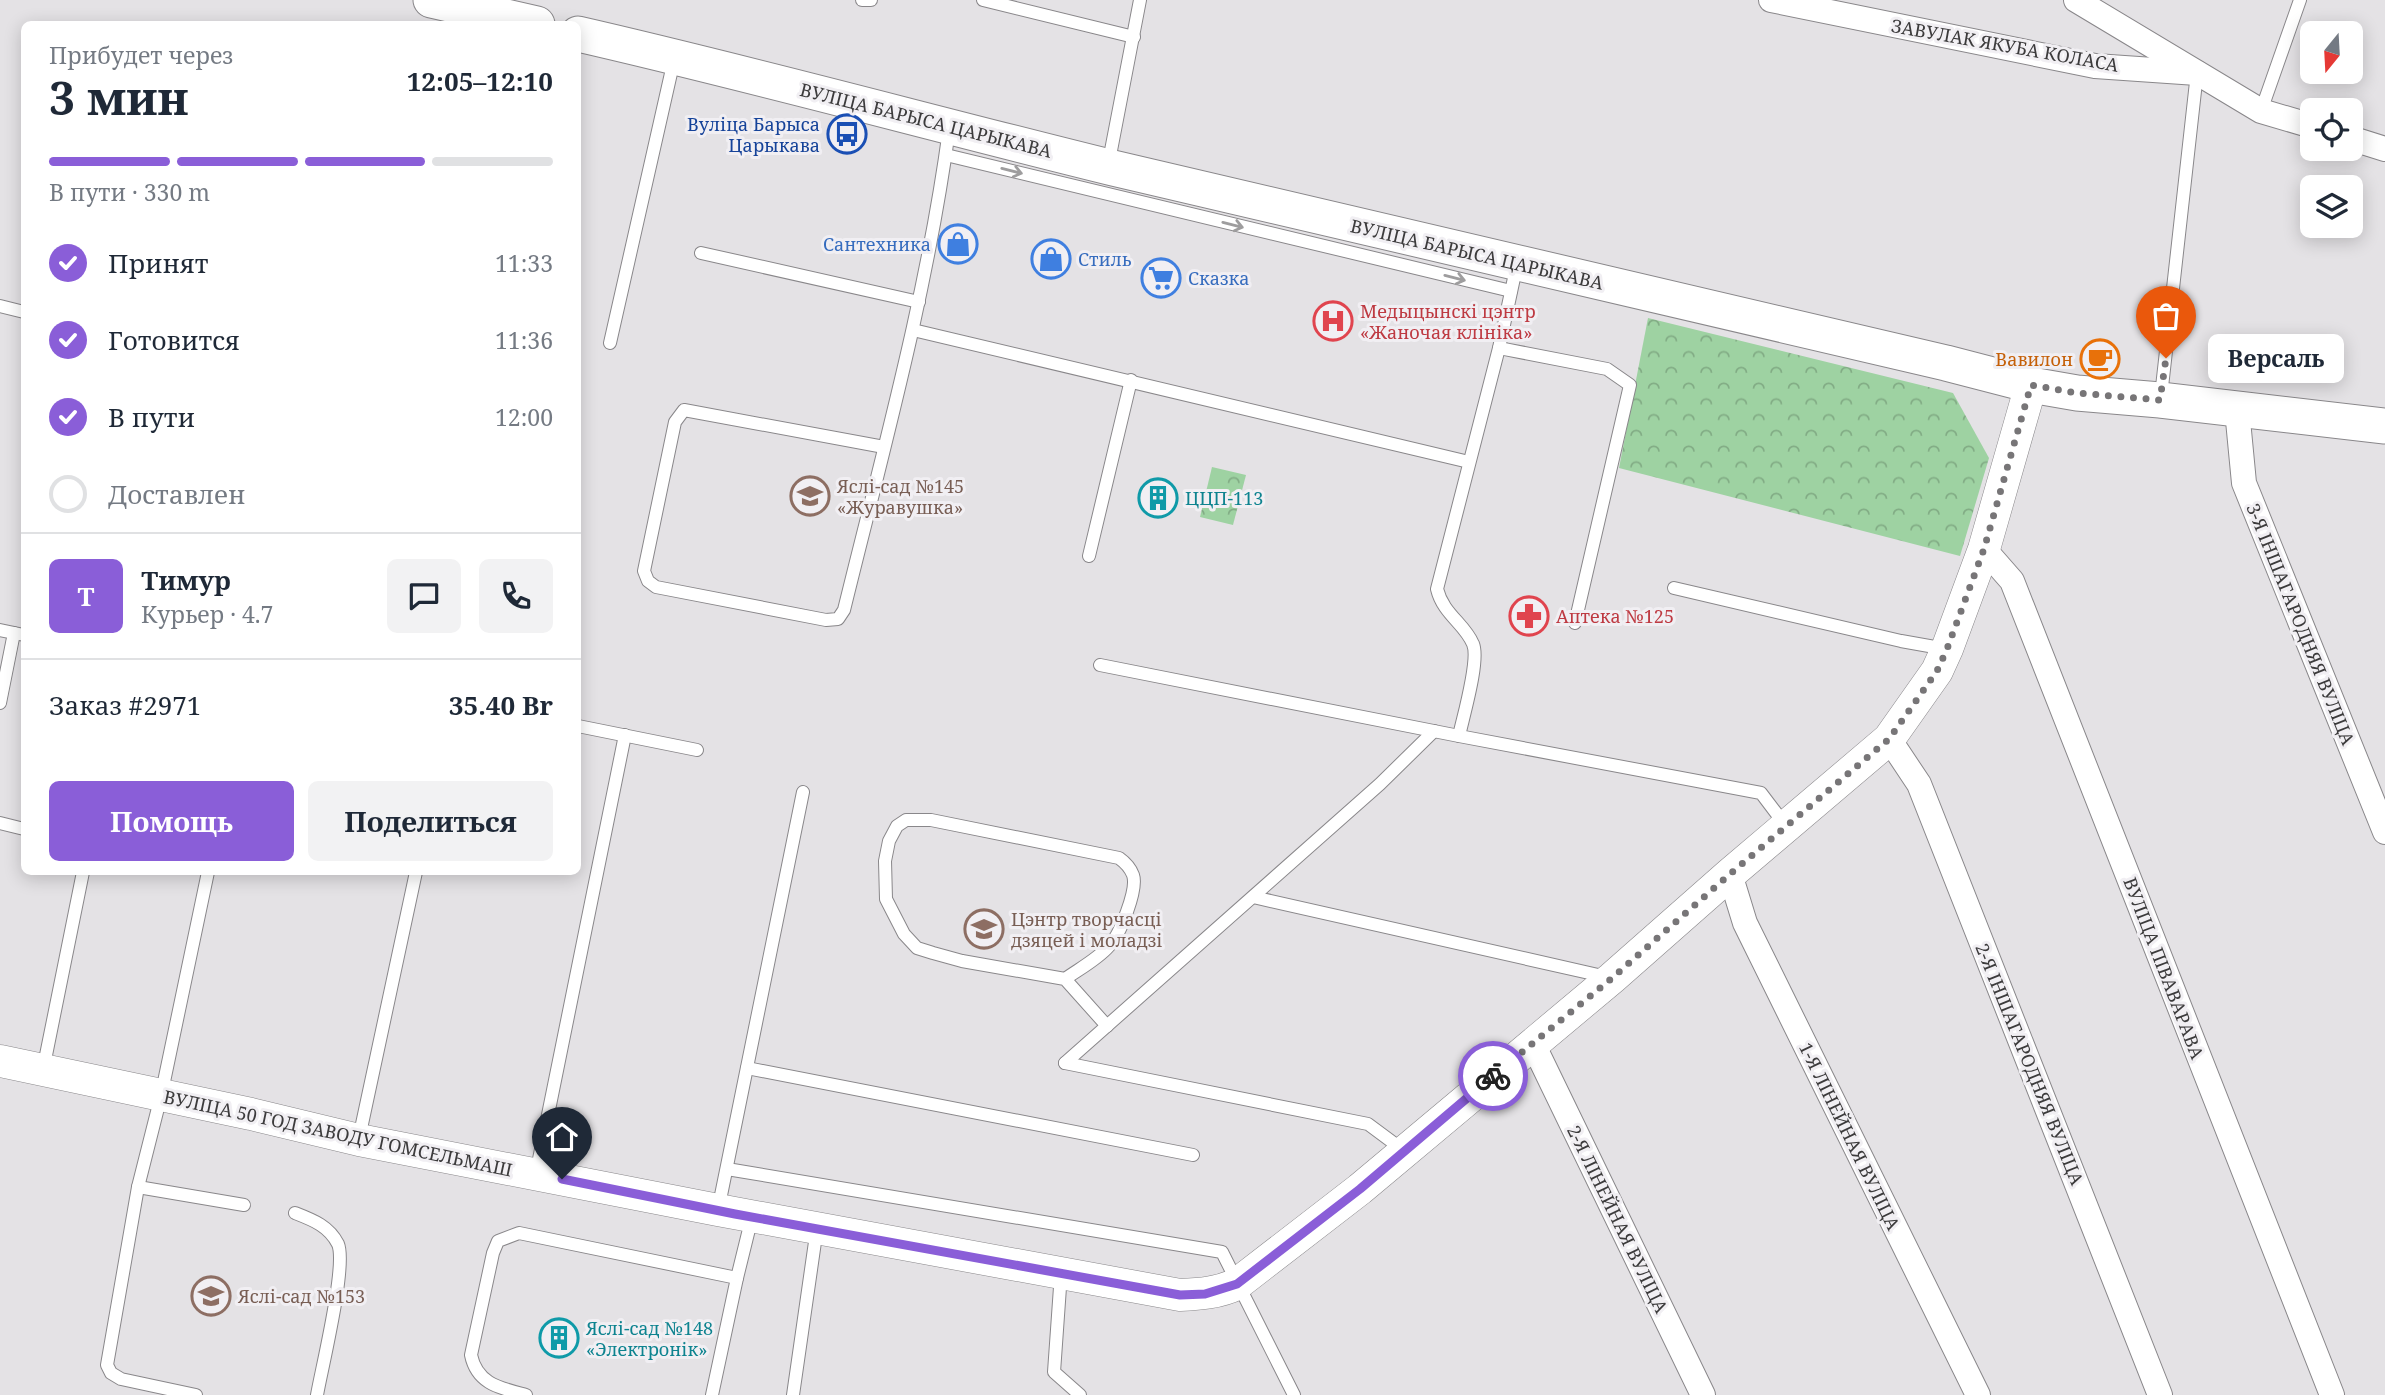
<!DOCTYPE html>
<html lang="ru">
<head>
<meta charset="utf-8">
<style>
	body { margin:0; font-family:"Noto Serif",serif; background:#f2f2f3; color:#1f2937; height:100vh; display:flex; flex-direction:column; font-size:26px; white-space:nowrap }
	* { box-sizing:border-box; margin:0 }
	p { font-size:23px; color:#747a83 }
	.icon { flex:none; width:38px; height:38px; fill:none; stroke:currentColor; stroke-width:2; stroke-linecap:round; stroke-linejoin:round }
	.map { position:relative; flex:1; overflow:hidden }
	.sheet { position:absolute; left:21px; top:21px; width:560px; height:854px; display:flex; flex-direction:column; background:#fff; border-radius:10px; box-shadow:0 4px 18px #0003 }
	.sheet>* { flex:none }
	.needle { width:46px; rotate:198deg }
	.tools { position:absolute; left:2300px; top:21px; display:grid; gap:14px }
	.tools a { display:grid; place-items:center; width:63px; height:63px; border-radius:10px; background:#fff; box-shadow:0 4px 18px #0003; font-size:35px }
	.pin { position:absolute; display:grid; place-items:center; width:60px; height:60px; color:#fff; margin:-72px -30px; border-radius:50% 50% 50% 0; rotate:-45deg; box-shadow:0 0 7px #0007 }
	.pin .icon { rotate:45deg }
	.courier { position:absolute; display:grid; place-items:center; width:70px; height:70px; margin:-35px; border:5px solid #8a5ed8; border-radius:50%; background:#fff; color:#222; box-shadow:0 2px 9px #0007 }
	.bubble { position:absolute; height:49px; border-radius:10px; background:#fff; box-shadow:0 4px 18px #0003; font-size:23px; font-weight:700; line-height:49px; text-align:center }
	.summary em { font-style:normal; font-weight:700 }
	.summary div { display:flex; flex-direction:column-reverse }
	.summary { display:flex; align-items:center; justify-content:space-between; height:119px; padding:0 28px }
	h1 { font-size:46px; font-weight:700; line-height:52px }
	.bar { display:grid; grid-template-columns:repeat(4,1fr); gap:10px 7px; align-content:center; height:84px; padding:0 28px }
	.bar i { height:9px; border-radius:5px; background:#e0e1e3 }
	.bar .current { background:#8a5ed8 }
	.bar p { grid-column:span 4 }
	.line { display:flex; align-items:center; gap:18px; padding:0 28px; border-top:2px solid #e0e1e3 }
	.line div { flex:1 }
	.round { display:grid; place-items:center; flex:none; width:74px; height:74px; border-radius:10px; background:#f2f2f3 }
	ol { padding:0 28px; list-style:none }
	li { display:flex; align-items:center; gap:21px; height:77px }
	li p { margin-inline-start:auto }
	li .icon { padding:7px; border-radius:50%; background:#8a5ed8; color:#fff; stroke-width:4 }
	li:last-child { color:#747a83 }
	li i { width:38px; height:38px; border:4px solid #e0e1e3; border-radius:50% }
	.action { display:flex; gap:14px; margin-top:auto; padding:14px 28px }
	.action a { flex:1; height:80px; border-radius:10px; background:#8a5ed8; color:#fff; font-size:28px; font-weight:700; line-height:80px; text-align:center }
	.action a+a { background:#f2f2f3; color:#1f2937 }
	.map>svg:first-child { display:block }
	.forest { fill:url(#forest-crowns) }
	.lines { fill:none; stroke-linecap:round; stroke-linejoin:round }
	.service-casing { stroke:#89878a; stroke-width:14 }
	.minor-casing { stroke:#89878a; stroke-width:26 }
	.tertiary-casing { stroke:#89878a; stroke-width:33 }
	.secondary-casing { stroke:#89878a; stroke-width:37 }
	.service { stroke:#fff; stroke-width:12 }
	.minor { stroke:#fff; stroke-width:24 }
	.tertiary { stroke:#fff; stroke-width:32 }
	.secondary { stroke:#fff; stroke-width:35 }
	.oneway { stroke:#9e9d9e }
	.done { stroke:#777577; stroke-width:7; stroke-dasharray:0 12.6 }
	.route { stroke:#8a5ed8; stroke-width:9 }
	.labels { text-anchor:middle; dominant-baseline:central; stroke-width:6; stroke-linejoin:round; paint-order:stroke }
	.street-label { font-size:18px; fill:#3c3b3c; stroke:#f1eff3 }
	.transit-label { font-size:18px; fill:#164399; stroke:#f1eff3; text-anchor:end }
	.shop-label { font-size:18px; fill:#366cbe; stroke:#f1eff3; text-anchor:start }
	.health-label { font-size:18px; fill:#be3a42; stroke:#f1eff3; text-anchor:start }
	.food-label { font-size:18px; fill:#c56008; stroke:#f1eff3; text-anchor:end }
	.education-label { font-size:18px; fill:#785e54; stroke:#f1eff3; text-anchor:start }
	.culture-label { font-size:18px; fill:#0d838f; stroke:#f1eff3; text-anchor:start }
</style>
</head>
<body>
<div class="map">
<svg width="2385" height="1395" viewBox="0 0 2385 1395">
	<defs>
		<pattern id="forest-crowns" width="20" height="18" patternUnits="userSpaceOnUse" patternTransform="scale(1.75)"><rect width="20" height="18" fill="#9ed2a2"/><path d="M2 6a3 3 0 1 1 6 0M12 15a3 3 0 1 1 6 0" fill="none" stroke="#82ac85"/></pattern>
	</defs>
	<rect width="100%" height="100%" fill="#e4e2e5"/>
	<g class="forest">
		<path d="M1648,318l305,75 36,65 -29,98 -341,-88z"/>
		<path d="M1212,467l34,8 -13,50 -33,-8z"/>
	</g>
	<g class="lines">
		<g class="service-casing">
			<g id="service">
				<path d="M862,0h9"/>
				<path d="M983,0l151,37"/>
				<path d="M2261,111l39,-111"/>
				<path d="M946,155l565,136"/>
				<path d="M1108,166l32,-166"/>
				<path d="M701,253l218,49"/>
				<path d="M0,306l24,6"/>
				<path d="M913,330l556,132"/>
				<path d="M610,343l64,-283"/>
				<path d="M1499,348l108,21 23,16 -55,238"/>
				<path d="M2161,396l36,-323"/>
				<path d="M884,447l-200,-37 -9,12 -31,149 4,10 8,6 170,33 12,-1 6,-9c39,-159 83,-317 105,-480"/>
				<path d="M1089,556l42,-176"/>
				<path d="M1674,588l227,53 45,8"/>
				<path d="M0,630l24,5"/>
				<path d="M1100,665l359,71 302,57 25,33"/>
				<path d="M0,703l14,-70"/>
				<path d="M578,726l119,24"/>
				<path d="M1459,736c4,-19 21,-76 14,-92 -8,-20 -30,-30 -36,-55l62,-241 18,-84"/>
				<path d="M0,823l24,6"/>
				<path d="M1253,897l354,80"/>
				<path d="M1065,979c14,-10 33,-20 44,-33 11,-11 29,-57 24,-71 -3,-8 -7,-12 -14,-17l-188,-38h-25l-9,6 -8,15 -4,20 1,38 18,35 13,14 16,5 29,8 103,18 42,47"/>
				<path d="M1065,1063l315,-279 54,-53"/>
				<path d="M1065,1063l303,61 35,26"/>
				<path d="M747,1068l446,87"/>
				<path d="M43,1070l40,-198"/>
				<path d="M359,1138l57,-266"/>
				<path d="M727,1169l495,83 72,143"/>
				<path d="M536,1174l89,-439"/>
				<path d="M138,1187l106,18"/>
				<path d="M718,1210l85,-418"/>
				<path d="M295,1213c18,7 34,13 43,31 9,21 -16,123 -21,151"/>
				<path d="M1061,1273l-7,99 26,23"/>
				<path d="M196,1395l-75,-16 -10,-6 -4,-8 31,-178 23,-91 47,-224"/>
				<path d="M526,1395c-26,-7 -49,-11 -55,-40l22,-102 5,-12 21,-8 218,45 15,-61"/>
				<path d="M712,1395l25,-117"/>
				<path d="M793,1395l24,-167"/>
			</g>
		</g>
		<g class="minor-casing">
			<g id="minor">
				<path d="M1771,0l324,66 102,7"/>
				<path d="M2076,0l185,111 51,15"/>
				<path d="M2350,138l35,11"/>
				<path d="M2237,410l7,73 141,349"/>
				<path d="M1984,549l28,32 320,814"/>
				<path d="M1889,739l30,45 241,611"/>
				<path d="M1730,874l15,49 233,472"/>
				<path d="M1533,1044l170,351"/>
			</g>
		</g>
		<g class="tertiary-casing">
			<path id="tertiary" d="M0,1061l251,53 108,26 359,70 462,85c20,-1 38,-2 57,-11l123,-95 252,-211 118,-104 159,-135 48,-68 10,-22 37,-100 47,-164"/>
		</g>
		<g class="secondary-casing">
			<g id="secondary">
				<path d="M431,0l106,24"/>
				<path d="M578,34c179,41 356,90 535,134 277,67 555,131 833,195l85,22 46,8 83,7 225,26"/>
			</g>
		</g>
		<use href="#service" class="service"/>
		<use href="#minor" class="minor"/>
		<use href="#tertiary" class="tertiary"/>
		<use href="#secondary" class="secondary"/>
	</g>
	<defs><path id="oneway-shaft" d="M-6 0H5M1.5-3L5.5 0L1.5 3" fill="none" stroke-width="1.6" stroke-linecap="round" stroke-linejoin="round" transform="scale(1.75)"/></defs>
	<g class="oneway">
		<use href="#oneway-shaft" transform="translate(1012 171) rotate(14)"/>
		<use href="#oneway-shaft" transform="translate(1233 225) rotate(14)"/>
		<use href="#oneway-shaft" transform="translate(1455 278) rotate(14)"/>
	</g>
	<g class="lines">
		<path class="done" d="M1493,1076l119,-98 118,-104 159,-135 48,-68 10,-22 37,-100 47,-164 46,8 83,7 6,-42"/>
		<path class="route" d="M562,1179l173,35 445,81 25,-1 32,-10 123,-95 133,-113"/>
	</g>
	<defs>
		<g id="bus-ring" transform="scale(2.0125)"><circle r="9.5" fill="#f1eff3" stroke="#1a4fb4" stroke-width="1.5"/><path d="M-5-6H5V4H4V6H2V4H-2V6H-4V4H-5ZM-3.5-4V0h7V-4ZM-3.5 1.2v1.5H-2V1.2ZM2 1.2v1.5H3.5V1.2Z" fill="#1a4fb4"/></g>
		<g id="shop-ring" transform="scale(2.0125)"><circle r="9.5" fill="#f1eff3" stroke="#3f7fe0" stroke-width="1.5"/><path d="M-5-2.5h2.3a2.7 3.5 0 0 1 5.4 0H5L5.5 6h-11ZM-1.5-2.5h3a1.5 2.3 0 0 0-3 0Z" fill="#3f7fe0"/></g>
		<g id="supermarket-ring" transform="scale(2.0125)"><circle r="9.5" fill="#f1eff3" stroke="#3f7fe0" stroke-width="1.5"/><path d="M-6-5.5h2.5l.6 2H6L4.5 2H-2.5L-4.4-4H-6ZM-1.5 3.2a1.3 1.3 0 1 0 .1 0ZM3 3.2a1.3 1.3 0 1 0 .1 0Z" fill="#3f7fe0"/></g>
		<g id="hospital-ring" transform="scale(2.0125)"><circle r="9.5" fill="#f1eff3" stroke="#e0444e" stroke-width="1.5"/><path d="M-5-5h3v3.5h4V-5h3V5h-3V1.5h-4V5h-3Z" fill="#e0444e"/></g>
		<g id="cafe-ring" transform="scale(2.0125)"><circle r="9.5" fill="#f1eff3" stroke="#e8710a" stroke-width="1.5"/><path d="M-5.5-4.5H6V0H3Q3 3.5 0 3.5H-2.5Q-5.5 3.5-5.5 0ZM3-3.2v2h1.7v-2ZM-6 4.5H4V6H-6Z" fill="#e8710a"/></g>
		<g id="school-ring" transform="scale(2.0125)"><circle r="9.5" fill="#f1eff3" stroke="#8d6e63" stroke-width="1.5"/><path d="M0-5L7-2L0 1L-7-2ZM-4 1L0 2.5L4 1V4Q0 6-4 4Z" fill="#8d6e63"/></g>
		<g id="building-ring" transform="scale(2.0125)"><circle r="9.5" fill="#f1eff3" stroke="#0f9aa8" stroke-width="1.5"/><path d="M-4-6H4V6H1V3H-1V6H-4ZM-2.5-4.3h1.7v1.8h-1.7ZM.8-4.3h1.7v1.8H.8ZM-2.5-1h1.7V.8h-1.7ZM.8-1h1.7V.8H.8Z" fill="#0f9aa8"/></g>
		<g id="pharmacy-ring" transform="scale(2.0125)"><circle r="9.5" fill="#f1eff3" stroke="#e0444e" stroke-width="1.5"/><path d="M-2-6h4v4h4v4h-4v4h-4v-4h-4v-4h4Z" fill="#e0444e"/></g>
	</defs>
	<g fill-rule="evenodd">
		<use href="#bus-ring" x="847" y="134"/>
		<use href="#shop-ring" x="958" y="244"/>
		<use href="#shop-ring" x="1051" y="259"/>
		<use href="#supermarket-ring" x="1161" y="278"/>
		<use href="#hospital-ring" x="1333" y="321"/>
		<use href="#cafe-ring" x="2100" y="359"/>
		<use href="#school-ring" x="810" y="496"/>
		<use href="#building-ring" x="1158" y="498"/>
		<use href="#pharmacy-ring" x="1529" y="616"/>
		<use href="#school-ring" x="984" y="929"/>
		<use href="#school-ring" x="211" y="1296"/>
		<use href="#building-ring" x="559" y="1338"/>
	</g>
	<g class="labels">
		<g class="street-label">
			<text transform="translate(2005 45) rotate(10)">ЗАВУЛАК ЯКУБА КОЛАСА</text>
			<text transform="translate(926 120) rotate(14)">ВУЛІЦА БАРЫСА ЦАРЫКАВА</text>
			<text transform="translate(1477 254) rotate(13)">ВУЛІЦА БАРЫСА ЦАРЫКАВА</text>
			<text transform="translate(2301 624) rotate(68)">3-Я ІНШАГАРОДНЯЯ ВУЛІЦА</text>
			<text transform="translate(2164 968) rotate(69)">ВУЛІЦА ПІВАВАРАВА</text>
			<text transform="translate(2030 1064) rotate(68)">2-Я ІНШАГАРОДНЯЯ ВУЛІЦА</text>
			<text transform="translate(338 1133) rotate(12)">ВУЛІЦА 50 ГОД ЗАВОДУ ГОМСЕЛЬМАШ</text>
			<text transform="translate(1850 1136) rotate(64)">1-Я ЛІНЕЙНАЯ ВУЛІЦА</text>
			<text transform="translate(1618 1219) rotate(64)">2-Я ЛІНЕЙНАЯ ВУЛІЦА</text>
		</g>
		<g class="transit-label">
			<text x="820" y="124">Вуліца Барыса<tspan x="820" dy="21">Царыкава</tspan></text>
		</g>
		<g class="shop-label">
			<text x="931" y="244" text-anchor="end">Сантехника</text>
			<text x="1078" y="259">Стиль</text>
			<text x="1188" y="278">Сказка</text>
		</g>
		<g class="health-label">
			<text x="1360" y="311">Медыцынскі цэнтр<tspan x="1360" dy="21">«Жаночая клініка»</tspan></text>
			<text x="1556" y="616">Аптека №125</text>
		</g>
		<g class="food-label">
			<text x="2073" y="359">Вавилон</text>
		</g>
		<g class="education-label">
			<text x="837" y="486">Яслі-сад №145<tspan x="837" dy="21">«Журавушка»</tspan></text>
			<text x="1011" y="919">Цэнтр творчасці<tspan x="1011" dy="21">дзяцей і моладзі</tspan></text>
			<text x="238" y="1296">Яслі-сад №153</text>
		</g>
		<g class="culture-label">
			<text x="1185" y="498">ЦЦП-113</text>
			<text x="586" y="1328">Яслі-сад №148<tspan x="586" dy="21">«Электронік»</tspan></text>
		</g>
	</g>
</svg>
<div class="tools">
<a><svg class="needle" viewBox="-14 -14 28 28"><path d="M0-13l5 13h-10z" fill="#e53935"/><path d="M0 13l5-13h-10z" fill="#747a83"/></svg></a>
<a><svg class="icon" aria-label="locate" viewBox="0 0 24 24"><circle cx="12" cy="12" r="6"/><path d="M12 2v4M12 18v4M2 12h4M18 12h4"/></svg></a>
<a><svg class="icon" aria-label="layers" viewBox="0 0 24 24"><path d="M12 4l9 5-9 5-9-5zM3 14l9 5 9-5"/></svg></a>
</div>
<div class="pin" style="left:2166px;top:358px;background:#ea580c"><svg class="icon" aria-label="bag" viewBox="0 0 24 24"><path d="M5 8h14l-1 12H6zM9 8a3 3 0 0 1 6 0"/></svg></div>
<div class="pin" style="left:562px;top:1179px;background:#1f2937"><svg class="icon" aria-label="home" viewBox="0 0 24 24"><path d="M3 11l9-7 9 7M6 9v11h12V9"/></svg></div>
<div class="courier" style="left:1493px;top:1076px"><svg class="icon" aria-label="bike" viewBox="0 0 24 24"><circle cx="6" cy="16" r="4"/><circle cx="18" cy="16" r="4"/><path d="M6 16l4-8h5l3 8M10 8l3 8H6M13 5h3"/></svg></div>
<div class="bubble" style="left:2208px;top:334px;width:136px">Версаль</div>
<section class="sheet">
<div class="summary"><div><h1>3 мин</h1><p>Прибудет через</p></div><em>12:05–12:10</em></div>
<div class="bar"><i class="current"></i><i class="current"></i><i class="current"></i><i></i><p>В пути · 330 m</p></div>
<ol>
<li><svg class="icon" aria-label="check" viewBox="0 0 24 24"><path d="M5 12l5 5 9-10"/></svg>Принят<p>11:33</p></li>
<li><svg class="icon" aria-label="check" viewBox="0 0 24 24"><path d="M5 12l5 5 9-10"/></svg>Готовится<p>11:36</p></li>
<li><svg class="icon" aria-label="check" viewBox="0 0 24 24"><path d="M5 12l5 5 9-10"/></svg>В пути<p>12:00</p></li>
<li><i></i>Доставлен</li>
</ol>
<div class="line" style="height:126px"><b class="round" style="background:#8a5ed8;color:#fff">Т</b><div><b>Тимур</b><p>Курьер · 4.7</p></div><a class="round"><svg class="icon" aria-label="chat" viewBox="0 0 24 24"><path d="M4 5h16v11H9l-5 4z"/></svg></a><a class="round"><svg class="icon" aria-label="phone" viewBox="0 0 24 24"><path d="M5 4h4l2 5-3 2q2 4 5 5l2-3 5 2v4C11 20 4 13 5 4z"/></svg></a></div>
<div class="line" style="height:91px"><div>Заказ #2971</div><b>35.40 Br</b></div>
<div class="action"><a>Помощь</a><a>Поделиться</a></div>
</section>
</div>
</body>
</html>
